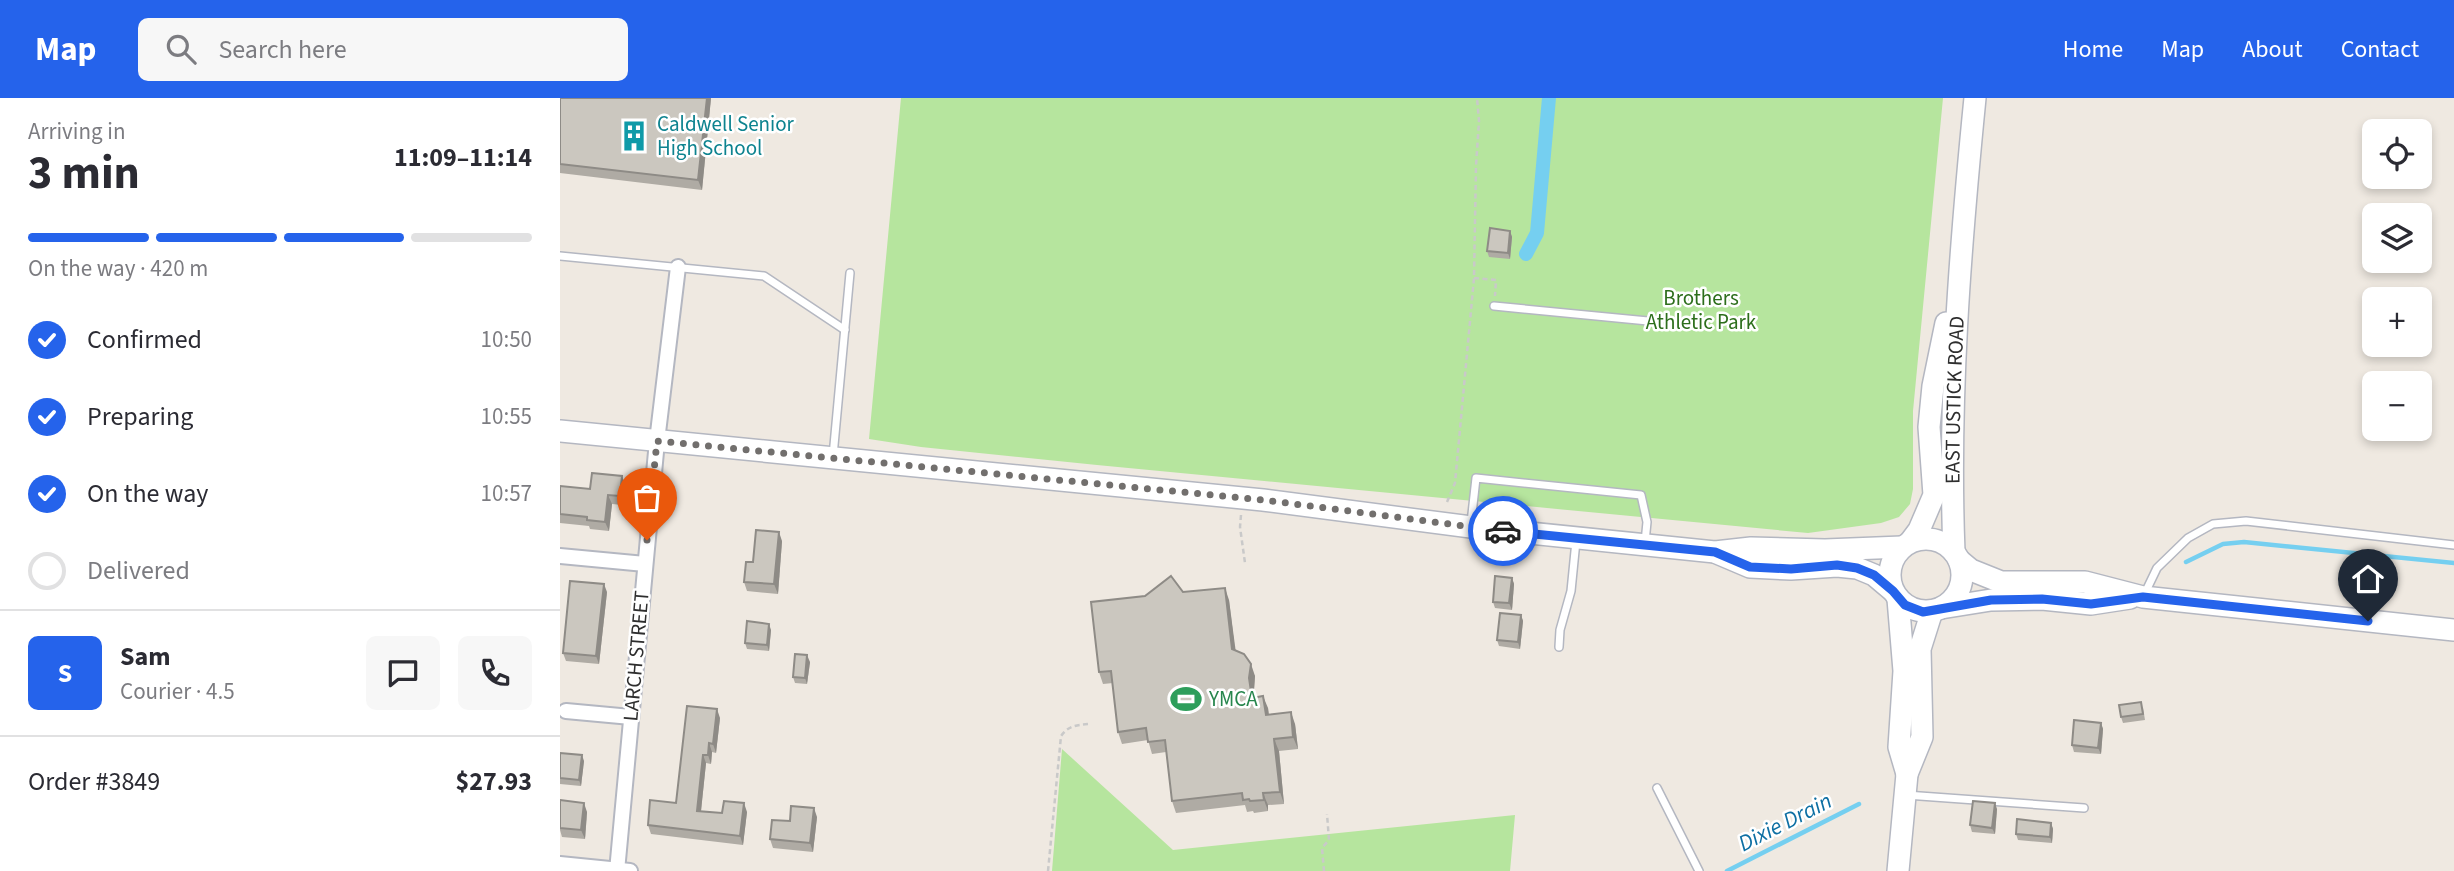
<!DOCTYPE html>
<html lang="en">
<head>
<meta charset="utf-8">
<style>
	body { margin:0; font-family:"Source Sans 3",sans-serif; background:#f7f7f7; color:#2b2b33; height:100vh; display:flex; flex-direction:column; font-size:26px; white-space:nowrap }
	* { box-sizing:border-box; margin:0 }
	p { font-size:23px; color:#7c7c81 }
	.icon { flex:none; width:38px; height:38px; fill:none; stroke:currentColor; stroke-width:2; stroke-linecap:round; stroke-linejoin:round }
	.map { position:relative; flex:1; overflow:hidden }
	.side { display:flex; flex-direction:column; background:#fff; width:560px }
	.side>* { flex:none }
	.controls { position:absolute; left:1802px; top:21px; display:grid; gap:14px }
	.controls a { display:grid; place-items:center; width:70px; height:70px; border-radius:10px; background:#fff; box-shadow:0 4px 10px #0003; font-size:35px }
	.pin { position:absolute; display:grid; place-items:center; width:60px; height:60px; color:#fff; margin:-72px -30px; border-radius:50% 50% 50% 0; rotate:-45deg; box-shadow:0 0 7px #0007 }
	.pin .icon { rotate:45deg }
	.courier { position:absolute; display:grid; place-items:center; width:70px; height:70px; margin:-35px; border:5px solid #2563eb; border-radius:50%; background:#fff; color:#222; box-shadow:0 2px 9px #0007 }
	.overview em { font-style:normal; font-weight:700 }
	.overview div { display:flex; flex-direction:column-reverse }
	.overview { display:flex; align-items:center; justify-content:space-between; height:119px; padding:0 28px }
	h1 { font-size:46px; font-weight:700; line-height:52px }
	.bar { display:grid; grid-template-columns:repeat(4,1fr); gap:10px 7px; align-content:center; height:84px; padding:0 28px }
	.bar i { height:9px; border-radius:5px; background:#e1e1e2 }
	.bar .selected { background:#2563eb }
	.bar p { grid-column:span 4 }
	.line { display:flex; align-items:center; gap:18px; padding:0 28px; border-top:2px solid #e1e1e2 }
	.line div { flex:1 }
	.round { display:grid; place-items:center; flex:none; width:74px; height:74px; border-radius:10px; background:#f7f7f7 }
	ol { padding:0 28px; list-style:none }
	li { display:flex; align-items:center; gap:21px; height:77px }
	li p { margin-inline-start:auto }
	li .icon { padding:7px; border-radius:50%; background:#2563eb; color:#fff; stroke-width:4 }
	li:last-child { color:#7c7c81 }
	li i { width:38px; height:38px; border:4px solid #e1e1e2; border-radius:50% }
	header { display:flex; align-items:center; gap:42px; box-sizing:border-box; height:98px; padding:0 35px; background:#2563eb; color:#fff }
	header strong { font-size:33px }
	nav { display:flex; gap:38px; margin-inline-start:auto; font-size:24px }
	.search { width:490px; height:63px; background:#f7f7f7; display:flex; align-items:center; gap:18px; box-sizing:border-box; padding:0 24px; border-radius:10px; color:#7c7c81; font-size:26px }
	main { display:flex; flex:1; min-height:0 }
	.map>svg:first-child { display:block }
	.green { fill:#b6e59e }
	.lines { fill:none; stroke-linecap:round; stroke-linejoin:round }
	.stream { stroke:#75cff0; stroke-width:4.5 }
	.canal { stroke:#75cff0; stroke-width:14 }
	.lane-casing { stroke:#b4b7c1; stroke-width:10 }
	.street-casing { stroke:#b4b7c1; stroke-width:18 }
	.secondary-casing { stroke:#b4b7c1; stroke-width:24 }
	.path { stroke:#c9c9c9; stroke-width:2.5; stroke-dasharray:5 3.5; stroke-linecap:butt }
	.lane { stroke:#fff; stroke-width:7 }
	.street { stroke:#fff; stroke-width:14 }
	.secondary { stroke:#fff; stroke-width:21 }
	.wall { fill:#afaba4 }
	.shaded-wall { fill:#8e8b86 }
	.building { fill:#cbc7bf; stroke:#8e8b86; stroke-width:2 }
	.done { stroke:#726f6d; stroke-width:7; stroke-dasharray:0 12.6 }
	.route { stroke:#2563eb; stroke-width:9 }
	.labels { text-anchor:middle; dominant-baseline:central; stroke-width:5; stroke-linejoin:round; paint-order:stroke }
	.culture-label { font-size:21px; fill:#0d838f; stroke:#fff; text-anchor:start }
	.park-label { font-size:21px; fill:#2c6e1b; stroke:#fff }
	.street-label { font-size:21px; fill:#2e2e2e; stroke:#fff }
	.leisure-label { font-size:21px; fill:#27864d; stroke:#fff; text-anchor:start }
	.water-label { font-size:23px; font-style:italic; fill:#0d6fa3; stroke:#fff }
</style>
</head>
<body>
<header>
<strong>Map</strong>
<div class="search"><svg class="icon" aria-label="search" viewBox="0 0 24 24"><circle cx="10" cy="10" r="6"/><path d="M15 15l6 6"/></svg>Search here</div>
<nav><a>Home</a><a>Map</a><a>About</a><a>Contact</a></nav>
</header>
<main>
<section class="side">
<div class="overview"><div><h1>3 min</h1><p>Arriving in</p></div><em>11:09–11:14</em></div>
<div class="bar"><i class="selected"></i><i class="selected"></i><i class="selected"></i><i></i><p>On the way · 420 m</p></div>
<ol>
<li><svg class="icon" aria-label="check" viewBox="0 0 24 24"><path d="M5 12l5 5 9-10"/></svg>Confirmed<p>10:50</p></li>
<li><svg class="icon" aria-label="check" viewBox="0 0 24 24"><path d="M5 12l5 5 9-10"/></svg>Preparing<p>10:55</p></li>
<li><svg class="icon" aria-label="check" viewBox="0 0 24 24"><path d="M5 12l5 5 9-10"/></svg>On the way<p>10:57</p></li>
<li><i></i>Delivered</li>
</ol>
<div class="line" style="height:126px"><b class="round" style="background:#2563eb;color:#fff">S</b><div><b>Sam</b><p>Courier · 4.5</p></div><a class="round"><svg class="icon" aria-label="chat" viewBox="0 0 24 24"><path d="M4 5h16v11H9l-5 4z"/></svg></a><a class="round"><svg class="icon" aria-label="phone" viewBox="0 0 24 24"><path d="M5 4h4l2 5-3 2q2 4 5 5l2-3 5 2v4C11 20 4 13 5 4z"/></svg></a></div>
<div class="line" style="height:91px"><div>Order #3849</div><b>$27.93</b></div>
</section>
<div class="map">
<svg width="1894" height="773" viewBox="0 0 1894 773">
	<rect width="100%" height="100%" fill="#efe9e1"/>
	<g class="green">
		<path d="M341,0h1042l-30,313v78l-3,15 -11,13 -18,6 -73,10 -711,-68 -176,-18 -52,-8z"/>
		<path d="M502,651l111,101 342,-35 -5,56h-458z"/>
	</g>
	<g class="lines">
		<g class="stream">
			<path d="M1626,464l37,-18 21,-2 210,21"/>
			<path d="M1167,773l132,-67"/>
		</g>
		<path class="canal" d="M966,156l11,-21 12,-135"/>
		<g class="lane-casing">
			<g id="lane">
				<path d="M0,158l204,20 81,54"/>
				<path d="M934,208l154,15"/>
				<path d="M273,358l17,-183"/>
				<path d="M911,425l5,-45 165,17 6,27 -2,20"/>
				<path d="M1585,495l12,-25 31,-30 25,-14 33,-3 208,24"/>
				<path d="M999,549l1,-17 11,-39 5,-50"/>
				<path d="M1097,690l42,83"/>
				<path d="M1346,697l178,13"/>
			</g>
		</g>
		<g class="street-casing">
			<g id="street">
				<path d="M0,458l85,8"/>
				<path d="M6,613l65,6"/>
				<path d="M0,766l70,7"/>
				<path d="M57,773l40,-430 21,-174"/>
			</g>
		</g>
		<g class="secondary-casing">
			<g id="secondary">
				<path d="M0,333l703,69 208,27 244,25 36,-4 74,2 77,-3"/>
				<circle cx="1366" cy="477" r="36"/>
				<path d="M1350,444l9,-12 15,-35 -5,-68 4,-41 13,-63"/>
				<path id="s1" d="M1394,454c-6,-152 6,-303 21,-454"/>
				<path d="M1157,455l33,14 41,2 46,-3 20,2 17,7 19,16"/>
				<path d="M1399,462l12,10 30,12h84l58,15 311,33"/>
				<path d="M1338,501l6,72 -5,76 8,27"/>
				<path d="M1381,510l50,-8 51,-1 49,5 39,-6"/>
				<path d="M1338,773l9,-97 15,-37 -2,-88 12,-38"/>
			</g>
		</g>
		<g class="path">
			<path d="M914,180l22,2 -1,16"/>
			<path d="M887,404l8,-19 19,-205 2,-112 3,-45 -2,-23"/>
			<path d="M681,417l-1,12 5,36"/>
			<path d="M488,773l13,-135c7,-10 15,-11 27,-12"/>
			<path d="M764,773l-2,-23 7,-8 -2,-26"/>
		</g>
		<use href="#lane" class="lane"/>
		<use href="#street" class="street"/>
		<use href="#secondary" class="secondary"/>
	</g>
	<g class="wall">
		<path d="M0,0h151l-9,92 -142,-17z"/>
		<path d="M950,133l2,6 -2,22 -21,-2 -2,-6z"/>
		<path d="M62,378l3,9 -2,20 -11,-1 -3,27 -19,-2 -1,-3 -29,-3v-37l30,3z"/>
		<path d="M222,443l-4,53 -31,-3 -3,-9 9,-20z"/>
		<path d="M952,480l2,6 -2,26 -17,-2 -2,-6z"/>
		<path d="M47,494l-8,72 -33,-3 -3,-8z"/>
		<path d="M623,494l46,8 6,50 20,26 -1,14 1,8 13,10 1,7 26,9 3,25 -19,2 5,53 -16,1v6l-14,2 -1,-2 -6,1 -2,-7 -69,8 -4,-12 -6,-49 -14,2 -4,-14 -26,4 -4,-12 -5,-49 -10,1 -4,-12 46,-76z"/>
		<path d="M961,517l2,6 -3,28 -21,-3 -2,-6z"/>
		<path d="M211,532l-2,21 -22,-2 -2,-6z"/>
		<path d="M250,564l-3,22 -12,-1 -2,-6z"/>
		<path d="M1583,610l2,12 -22,3 -2,-6z"/>
		<path d="M160,620l-4,35 -4,-1 -1,12 -5,-1 -5,48 21,2 25,-1 -4,33 -92,-11 -3,-9 28,-22z"/>
		<path d="M1541,625l2,6 -2,25 -27,-2 -2,-7z"/>
		<path d="M0,655l24,8 -3,25 -21,-2z"/>
		<path d="M0,702l27,12 -2,27 -23,-2 -2,-7z"/>
		<path d="M1437,711l-2,25 -23,-2 -2,-7z"/>
		<path d="M257,719l-4,35 -40,-4 -3,-9 20,-18z"/>
		<path d="M1491,725l2,6 -1,14 -34,-3 -2,-6z"/>
	</g>
	<g class="shaded-wall">
		<path d="M147,0h4l-9,92 -4,-10z"/>
		<path d="M950,133l2,6 -2,22 -2,-6z"/>
		<path d="M62,378l3,9 -2,20 -3,-9z"/>
		<path d="M48,397l4,9 -3,27 -4,-9z"/>
		<path d="M219,434l3,9 -4,53 -4,-10z"/>
		<path d="M952,480l2,6 -2,26 -3,-7z"/>
		<path d="M44,486l3,8 -8,72 -3,-8z"/>
		<path d="M665,490l4,12 8,61 -5,-12z"/>
		<path d="M961,517l2,6 -3,28 -2,-7z"/>
		<path d="M209,526l2,6 -2,21 -2,-6z"/>
		<path d="M247,557l3,7 -3,22 -2,-6z"/>
		<path d="M691,566l4,12 -1,14 3,20 -5,-12 -3,-20z"/>
		<path d="M703,598l5,12 2,19 -4,-12z"/>
		<path d="M157,611l3,9 -4,35 -3,-9z"/>
		<path d="M731,614l4,12 3,25 -5,-12z"/>
		<path d="M1541,625l2,6 -2,25 -3,-6z"/>
		<path d="M714,641l5,12 5,53 -4,-12z"/>
		<path d="M149,645l3,9 -1,12 -3,-9z"/>
		<path d="M22,657l2,6 -3,25 -2,-6z"/>
		<path d="M143,657l3,8 -6,57 -3,-9z"/>
		<path d="M703,695l5,12v6l-4,-11z"/>
		<path d="M24,705l3,9 -2,27 -4,-9z"/>
		<path d="M184,705l3,9 -4,33 -3,-9z"/>
		<path d="M1435,705l2,6 -2,25 -3,-6z"/>
		<path d="M254,710l3,9 -4,35 -3,-9z"/>
		<path d="M1491,725l2,6 -1,14 -2,-6z"/>
	</g>
	<g class="building">
		<path d="M0,0h147l-9,82 -138,-16z"/>
		<path d="M930,130l20,3 -2,22 -21,-2z"/>
		<path d="M32,375l30,3 -2,20 -12,-1 -3,27 -18,-2v-3l-27,-3v-28l30,3z"/>
		<path d="M196,432l23,2 -5,52 -30,-2 2,-20h7z"/>
		<path d="M611,478l12,16 42,-4 7,61 12,5 7,10 -2,14 3,20 11,-2 3,19 25,-3 2,25 -19,2 6,53 -17,1 1,7 -14,1 -1,-2 -6,1 -1,-7 -70,8 -7,-61 -17,2 -2,-14 -28,4 -7,-61 -12,1 -8,-70 54,-6z"/>
		<path d="M935,478l17,2 -3,25 -16,-1z"/>
		<path d="M10,483l34,3 -8,72 -33,-3z"/>
		<path d="M940,515l21,2 -3,27 -21,-2z"/>
		<path d="M187,523l22,3 -2,21 -22,-2z"/>
		<path d="M235,556l12,1 -2,23 -12,-1z"/>
		<path d="M1581,604l2,12 -22,3 -2,-12z"/>
		<path d="M127,608l30,3 -4,35 -4,-1 -1,12h-5l-6,56 25,2 2,-12 20,2 -4,33 -92,-11 2,-25 26,3z"/>
		<path d="M1514,622l27,3 -3,25 -26,-3z"/>
		<path d="M0,655l22,2 -3,25 -19,-2z"/>
		<path d="M0,702l24,3 -3,27 -21,-2z"/>
		<path d="M1413,703l22,2 -3,25 -22,-3z"/>
		<path d="M231,708l23,2 -4,35 -40,-4 2,-19 18,1z"/>
		<path d="M1457,721l34,4 -1,14 -34,-3z"/>
	</g>
	<g class="lines">
		<path class="done" d="M87,442l10,-99 607,59 239,31"/>
		<path class="route" d="M943,433l212,21 35,15 41,2 46,-4 20,3 17,7 19,16 12,14 18,7 68,-12 51,-1 49,5 52,-7 225,24"/>
	</g>
	<defs>
		<g id="building-bare" transform="scale(2.415)"><path d="M-4-6H4V6H1V3H-1V6H-4ZM-2.5-4.3h1.7v1.8h-1.7ZM.8-4.3h1.7v1.8H.8ZM-2.5-1h1.7V.8h-1.7ZM.8-1h1.7V.8H.8Z" fill="#0f9aa8" stroke="#fff" stroke-width="2.5" paint-order="stroke"/></g>
		<g id="stadium-bare" transform="scale(2.415)"><path d="M0-5a6.5 5 0 1 0 0 10a6.5 5 0 1 0 0-10ZM-3.5-1.8h7v3.6h-7Z" fill="#2e9e5b" stroke="#fff" stroke-width="2.5" paint-order="stroke"/></g>
	</defs>
	<g fill-rule="evenodd">
		<use href="#building-bare" x="74" y="38"/>
		<use href="#stadium-bare" x="626" y="601"/>
	</g>
	<g class="labels">
		<g class="culture-label">
			<text x="97" y="26">Caldwell Senior<tspan x="97" dy="24">High School</tspan></text>
		</g>
		<g class="park-label">
			<text x="1141" y="200">Brothers<tspan x="1141" dy="24">Athletic Park</tspan></text>
		</g>
		<g class="street-label">
			<text stroke="none"><textPath href="#s1" startOffset="152">EAST USTICK ROAD</textPath></text>
			<text transform="translate(76 558) rotate(-85)">LARCH STREET</text>
		</g>
		<g class="leisure-label">
			<text x="649" y="601">YMCA</text>
		</g>
		<g class="water-label">
			<text transform="translate(1225 724) rotate(-27)">Dixie Drain</text>
		</g>
	</g>
</svg>
<div class="controls">
<a><svg class="icon" aria-label="locate" viewBox="0 0 24 24"><circle cx="12" cy="12" r="6"/><path d="M12 2v4M12 18v4M2 12h4M18 12h4"/></svg></a>
<a><svg class="icon" aria-label="layers" viewBox="0 0 24 24"><path d="M12 4l9 5-9 5-9-5zM3 14l9 5 9-5"/></svg></a>
<a>+</a>
<a>−</a>
</div>
<div class="pin" style="left:87px;top:442px;background:#ea580c"><svg class="icon" aria-label="bag" viewBox="0 0 24 24"><path d="M5 8h14l-1 12H6zM9 8a3 3 0 0 1 6 0"/></svg></div>
<div class="pin" style="left:1808px;top:523px;background:#1f2937"><svg class="icon" aria-label="home" viewBox="0 0 24 24"><path d="M3 11l9-7 9 7M6 9v11h12V9"/></svg></div>
<div class="courier" style="left:943px;top:433px"><svg class="icon" aria-label="car" viewBox="0 0 24 24"><path d="M5 17H2v-5l4-1 3-4h7l3 4 3 1v5h-3M9 17h6M6 11h13"/><circle cx="7" cy="17" r="2"/><circle cx="17" cy="17" r="2"/></svg></div>
</div>
</main>
</body>
</html>
